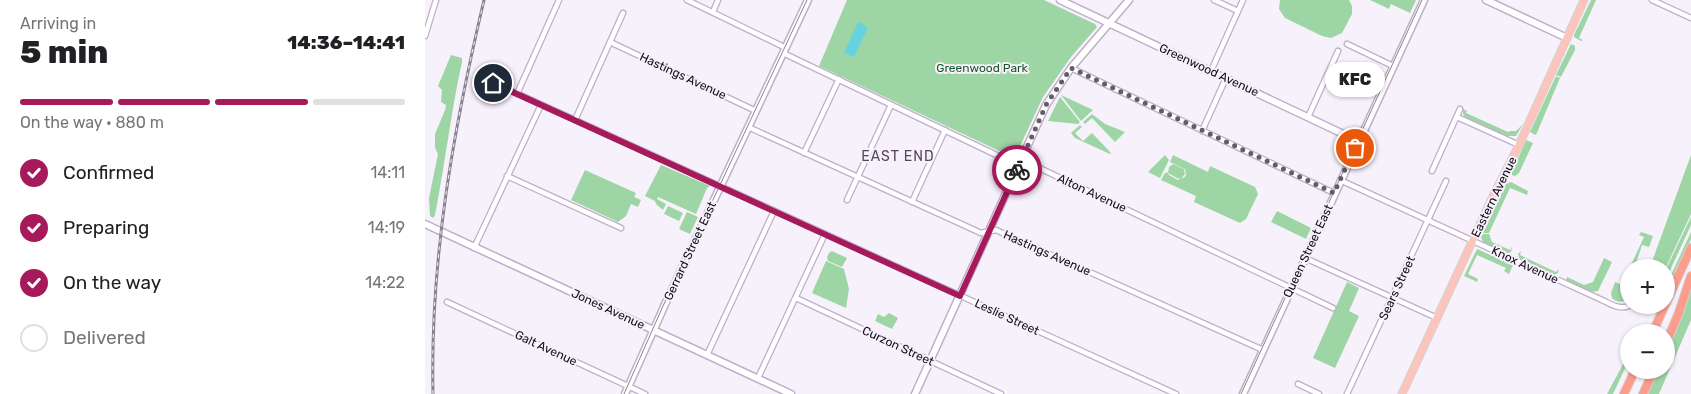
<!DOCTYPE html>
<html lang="en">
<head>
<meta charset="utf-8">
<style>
	body { margin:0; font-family:Rubik,sans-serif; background:#f6f6f6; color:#202124; height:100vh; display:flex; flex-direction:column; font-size:19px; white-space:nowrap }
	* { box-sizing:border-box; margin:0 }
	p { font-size:16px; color:#757577 }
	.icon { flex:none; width:28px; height:28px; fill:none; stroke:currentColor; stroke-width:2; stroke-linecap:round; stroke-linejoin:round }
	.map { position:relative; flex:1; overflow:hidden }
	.drawer { display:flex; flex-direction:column; background:#fff; width:425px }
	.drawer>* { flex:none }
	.controls { position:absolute; left:1195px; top:259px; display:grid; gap:10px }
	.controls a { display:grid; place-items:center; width:55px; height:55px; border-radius:50%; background:#fff; box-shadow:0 1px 4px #0004; font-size:25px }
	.pin { position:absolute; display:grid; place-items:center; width:42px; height:42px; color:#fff; margin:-21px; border:2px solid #fff; border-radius:50%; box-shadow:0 1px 5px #0007 }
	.courier { position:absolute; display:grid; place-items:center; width:50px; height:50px; margin:-25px; border:4px solid #a6195b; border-radius:50%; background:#fff; color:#222; box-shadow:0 1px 6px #0007 }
	.bubble { position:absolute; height:35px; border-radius:18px; background:#fff; box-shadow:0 1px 4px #0004; font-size:16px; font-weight:800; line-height:35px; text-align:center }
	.summary em { font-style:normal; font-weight:800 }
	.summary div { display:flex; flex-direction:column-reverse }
	.summary { display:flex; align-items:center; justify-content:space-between; height:85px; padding:0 20px }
	h1 { font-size:32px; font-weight:800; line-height:38px }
	.bar { display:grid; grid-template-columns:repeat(4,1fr); gap:8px 5px; align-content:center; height:60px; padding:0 20px }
	.bar i { height:6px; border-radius:4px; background:#e0e0e0 }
	.bar .current { background:#a6195b }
	.bar p { grid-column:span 4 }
	ol { padding:0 20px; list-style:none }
	li { display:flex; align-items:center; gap:15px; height:55px }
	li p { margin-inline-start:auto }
	li .icon { padding:5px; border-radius:50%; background:#a6195b; color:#fff; stroke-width:4 }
	li:last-child { color:#757577 }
	li i { width:28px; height:28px; border:2px solid #e0e0e0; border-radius:50% }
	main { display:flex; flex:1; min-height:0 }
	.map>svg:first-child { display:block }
	.green { fill:#9ed5a5 }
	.water { fill:#66d2df }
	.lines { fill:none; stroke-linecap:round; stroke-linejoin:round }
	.street-casing { stroke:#bfafc8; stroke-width:7 }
	.secondary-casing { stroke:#bfafc8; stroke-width:9 }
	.primary-casing { stroke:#d4d3d5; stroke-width:9 }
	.highway-casing { stroke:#d4d3d5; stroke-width:10 }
	.street { stroke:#fff; stroke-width:4.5 }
	.secondary { stroke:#fff; stroke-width:6 }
	.primary { stroke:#fdc4bb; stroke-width:7 }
	.highway { stroke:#fc9c8d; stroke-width:8 }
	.tram { stroke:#89838d; stroke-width:1 }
	.rail-casing { stroke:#89838d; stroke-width:3 }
	.rail { stroke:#f7f1fc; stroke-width:1; stroke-dasharray:4; stroke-linecap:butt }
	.done { stroke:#625c66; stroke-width:5; stroke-dasharray:0 9 }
	.route { stroke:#a6195b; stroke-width:6 }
	.labels { text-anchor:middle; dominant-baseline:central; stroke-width:4; stroke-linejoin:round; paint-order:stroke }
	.park-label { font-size:12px; fill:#165927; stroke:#f7f1fc }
	.street-label { font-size:12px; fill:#120c15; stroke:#f7f1fc }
	.neighbourhood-label { font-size:14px; letter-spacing:1px; fill:#53455b; stroke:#f7f1fc }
</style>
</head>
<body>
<main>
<section class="drawer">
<div class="summary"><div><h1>5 min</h1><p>Arriving in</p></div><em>14:36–14:41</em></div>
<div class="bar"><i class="current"></i><i class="current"></i><i class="current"></i><i></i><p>On the way · 880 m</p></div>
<ol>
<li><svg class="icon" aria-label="check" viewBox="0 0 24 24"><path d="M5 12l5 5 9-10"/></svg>Confirmed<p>14:11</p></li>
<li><svg class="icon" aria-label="check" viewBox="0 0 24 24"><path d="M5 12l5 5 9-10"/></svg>Preparing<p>14:19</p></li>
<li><svg class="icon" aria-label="check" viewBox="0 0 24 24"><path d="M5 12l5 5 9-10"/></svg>On the way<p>14:22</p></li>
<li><i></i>Delivered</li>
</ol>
</section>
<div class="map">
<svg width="1266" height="394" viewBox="0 0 1266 394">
	<rect width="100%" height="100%" fill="#f7f1fc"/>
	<g class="green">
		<path d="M422,0h197l51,24 2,3 -26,30 -28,40 -27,58 -4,2 -193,-91z"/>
		<path d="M855,0h69l3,6v8l-10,19 -11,5 -9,-2 -37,-18 -6,-9z"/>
		<path d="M945,0h46l-6,13 -19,-9 -2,5z"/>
		<path d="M1166,0h5l-17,38 4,2 -2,1 -7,-4v-2z"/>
		<path d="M1146,44l4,2v4l-14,27 -5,-2z"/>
		<path d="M26,55l11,3v4c-11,50 -17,102 -27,153l-2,3 -3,-2 -1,-18 9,-44 -3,-6v-14l10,-24 1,-5 -5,-3 1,-12 -4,-4z"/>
		<path d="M1131,76l4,2 -24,57 -6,-3z"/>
		<path d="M636,95l32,15 -12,11z"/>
		<path d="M635,97l20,25 -2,2 -30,-3z"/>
		<path d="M1038,109l4,2 -1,2 42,19 2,-1h6l7,-7 -7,12h-9l-42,-19 -2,-3z"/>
		<path d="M667,114l13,10 20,8 -10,10 -23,-24 -7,6 -2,-2z"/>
		<path d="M655,125l2,2 -7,6 8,8 9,-8 19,20 -1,1 -35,-16 -4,-5z"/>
		<path d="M1101,140l7,3 -14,30 -4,3 -3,-1v-3z"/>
		<path d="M740,155l4,5 -9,18 -12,-6z"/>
		<path d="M748,155l35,17 2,-6 45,21 3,7 -12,25 -6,4 -46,-21 2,-6 -35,-16 4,-7 2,-1 2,3 9,5 7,-3 1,-3 -1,-5 -15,-7z"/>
		<path d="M1266,155v59l-25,53h-16z"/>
		<path d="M748,164l11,5 1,5 -4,5 -4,-1 -9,-5 1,-6z"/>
		<path d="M236,165l49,21 -3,2 -11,26 -38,-17 -1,2 9,5 -3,6 -7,-6 -1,-3 -10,-5z"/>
		<path d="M160,170l51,23 -2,4 7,3 -3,7 -7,-3 -5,12 -8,6 -47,-22z"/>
		<path d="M1086,182l17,9 -1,4 -17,-7 -21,45h-6l23,-49z"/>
		<path d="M243,206l15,7 -4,8 -15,-7z"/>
		<path d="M852,211l34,17 -5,11 -35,-17z"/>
		<path d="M262,212l11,5 -8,17 -11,-5z"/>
		<path d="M1266,217v8l-25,54v-10z"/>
		<path d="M1216,232l12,4 -4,11 -7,-2 -7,22h-5l14,-30 -5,-2z"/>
		<path d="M1266,232v7l-25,54v-7z"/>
		<path d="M1058,234h6l3,8 18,8 2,-3 -1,5 -3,1 -25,-11 -2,-5z"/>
		<path d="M1052,249l36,16 -4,9 -5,-3 2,-3 -29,-13 -9,19 10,5 -1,3 -13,-6z"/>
		<path d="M407,251l15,7 -5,9 -14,-6 -1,-4 2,-4z"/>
		<path d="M1096,251l-1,4 36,17 3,-3 -1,4 -4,2 -35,-17 -1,-4z"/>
		<path d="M1179,258l8,4 -14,29 -8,1 -24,-12 1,-3 17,8 9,-3z"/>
		<path d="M401,261l18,8 5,20 -3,19 -34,-15z"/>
		<path d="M922,282l12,6 -10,23 10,5 -24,52 -22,-10z"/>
		<path d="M1190,282l12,5 -2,4 4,2v5c-6,5 -12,5 -17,0l-1,-5z"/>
		<path d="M1266,284v36l-32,74h-13l11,-24h9v-20l14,-33z"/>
		<path d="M464,313l9,5 -6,11 -17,-8 3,-7 6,3z"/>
		<path d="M1204,349v11l-16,34h-6l14,-26z"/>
	</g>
	<path class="water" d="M433,22l10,5 -14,30 -10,-4z"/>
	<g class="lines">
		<g class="street-casing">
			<g id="street">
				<path d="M262,0l99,48"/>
				<path d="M789,0l24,11"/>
				<path d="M1227,0l39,18"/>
				<path d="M288,12l5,-12"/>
				<path d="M0,36l11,-36"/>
				<path d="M185,42l146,69"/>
				<path d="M922,44l46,22"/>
				<path d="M358,53l228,109 20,2 302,144"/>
				<path d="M646,68l263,125"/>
				<path d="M786,71l32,-71"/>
				<path d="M58,78l693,316"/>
				<path d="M92,94l42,-94"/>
				<path d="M883,117l30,-66"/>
				<path d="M1032,117l62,28"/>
				<path d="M150,120l48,-107"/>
				<path d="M323,127l233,106 15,-3 267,120"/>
				<path d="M777,131l24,-53"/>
				<path d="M379,153l35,-74"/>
				<path d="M1007,171l28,-62"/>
				<path d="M82,176l114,52"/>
				<path d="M915,180l262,120c9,4 17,10 27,6"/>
				<path d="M422,200l44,-95"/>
				<path d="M487,202l33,-72"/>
				<path d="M49,248l67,-143"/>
				<path d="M880,258l132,60"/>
				<path d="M371,298l205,96"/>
				<path d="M22,302l198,92"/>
				<path d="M282,355l67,-144"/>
				<path d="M333,378l67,-144"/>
				<path d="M873,384l21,10"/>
				<path d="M922,394l99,-213"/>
			</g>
		</g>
		<g class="secondary-casing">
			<g id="secondary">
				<path d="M635,0l298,141"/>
				<path d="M1061,0l81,38"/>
				<path d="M0,224l366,170"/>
				<path d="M200,394l42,-94 141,-300"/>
				<path d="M490,394l131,-289 25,-37 58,-68"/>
				<path d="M818,394l181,-394"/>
			</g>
		</g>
		<g class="primary-casing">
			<path id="primary" d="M977,394l92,-200 25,-49 65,-145"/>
		</g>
		<g class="highway-casing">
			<g id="highway">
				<path d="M1241,303l25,-55"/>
				<path d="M1228,332l12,-27"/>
				<path d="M1241,343l12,-28 13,-39"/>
				<path d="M1199,394l11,-24"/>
				<path d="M1218,394l11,-24"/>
			</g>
		</g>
		<use href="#street" class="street"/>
		<use href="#secondary" class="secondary"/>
		<use href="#primary" class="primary"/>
		<use href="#highway" class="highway"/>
		<g class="tram">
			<path d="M199,394l39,-88 144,-306"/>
			<path d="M816,394l181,-394"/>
		</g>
		<g class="rail-casing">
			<path id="rail" d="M8,394c-3,-136 20,-262 51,-394"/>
		</g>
		<use href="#rail" class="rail"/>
	</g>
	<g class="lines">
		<path class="done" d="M592,170l29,-65 25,-37 263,125 21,-45"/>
		<path class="route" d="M68,83l467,213 57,-126"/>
	</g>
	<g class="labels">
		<g class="park-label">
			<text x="557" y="68">Greenwood Park</text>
		</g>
		<g class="street-label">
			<text transform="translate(784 70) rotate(25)">Greenwood Avenue</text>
			<text transform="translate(258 76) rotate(25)">Hastings Avenue</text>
			<text transform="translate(667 193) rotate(25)">Alton Avenue</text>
			<text transform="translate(1069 197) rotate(-64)">Eastern Avenue</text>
			<text transform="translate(265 251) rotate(-65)">Gerrard Street East</text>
			<text transform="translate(883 251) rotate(-65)">Queen Street East</text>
			<text transform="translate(622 253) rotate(24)">Hastings Avenue</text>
			<text transform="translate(1100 265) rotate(25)">Knox Avenue</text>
			<text transform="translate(972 288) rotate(-65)">Sears Street</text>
			<text transform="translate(183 309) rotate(25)">Jones Avenue</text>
			<text transform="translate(582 317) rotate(25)">Leslie Street</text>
			<text transform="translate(473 346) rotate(25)">Curzon Street</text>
			<text transform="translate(121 348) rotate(25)">Galt Avenue</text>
		</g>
		<g class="neighbourhood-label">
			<text x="473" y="156">EAST END</text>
		</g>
	</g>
</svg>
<div class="controls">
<a>+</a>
<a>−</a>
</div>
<div class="pin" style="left:930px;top:148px;background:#ea580c"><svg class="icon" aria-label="bag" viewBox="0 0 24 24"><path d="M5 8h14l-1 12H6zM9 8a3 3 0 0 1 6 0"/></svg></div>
<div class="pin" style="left:68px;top:83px;background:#1f2937"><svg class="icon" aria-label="home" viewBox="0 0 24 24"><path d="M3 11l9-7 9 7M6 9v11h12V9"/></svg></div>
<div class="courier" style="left:592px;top:170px"><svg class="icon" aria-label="bike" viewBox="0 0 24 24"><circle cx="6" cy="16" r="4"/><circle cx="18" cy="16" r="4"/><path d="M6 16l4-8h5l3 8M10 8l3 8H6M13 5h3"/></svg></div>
<div class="bubble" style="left:900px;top:62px;width:60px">KFC</div>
</div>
</main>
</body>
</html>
